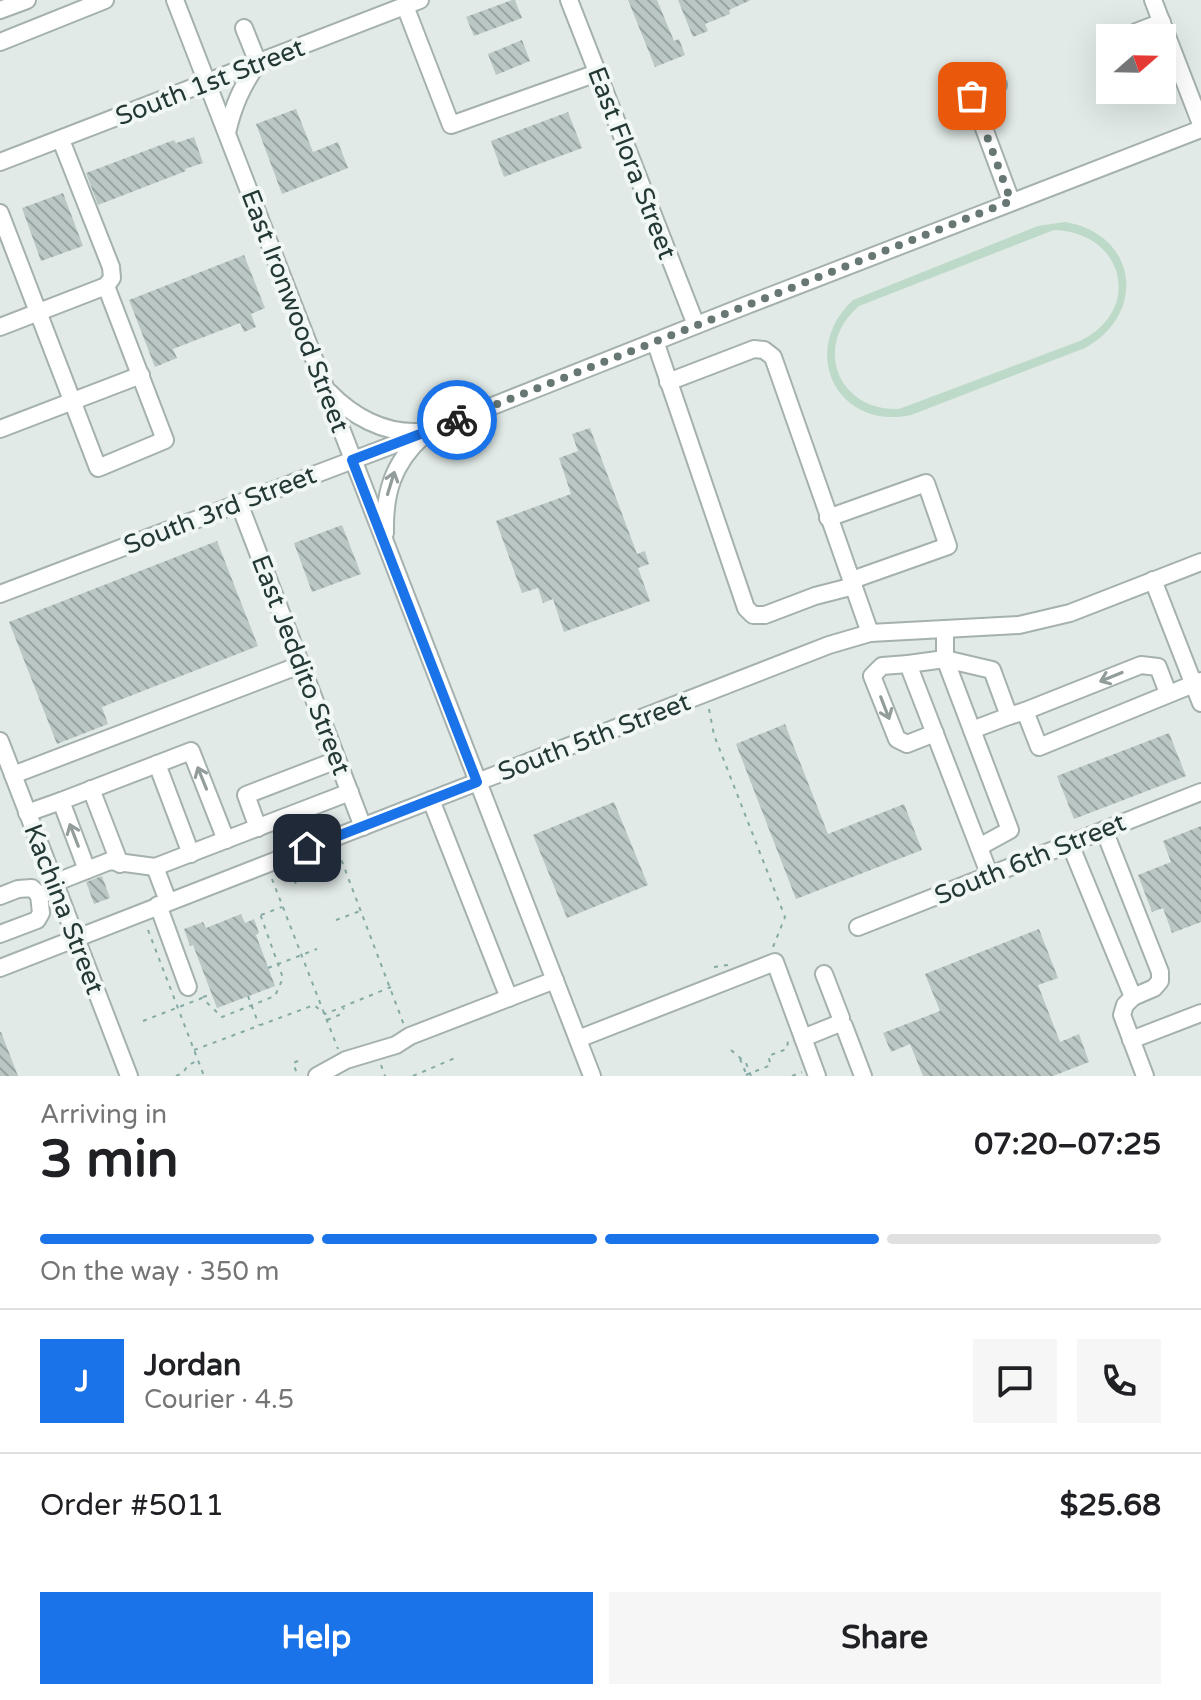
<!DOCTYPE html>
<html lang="en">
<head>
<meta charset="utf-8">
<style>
	body { margin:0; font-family:"Varela Round",sans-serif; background:#f6f6f6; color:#202124; height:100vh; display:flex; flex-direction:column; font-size:30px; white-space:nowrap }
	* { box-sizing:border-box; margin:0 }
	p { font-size:26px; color:#757577 }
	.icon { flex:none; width:44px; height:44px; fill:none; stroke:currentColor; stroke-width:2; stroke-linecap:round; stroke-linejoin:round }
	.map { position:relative; height:1076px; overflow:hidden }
	.details { display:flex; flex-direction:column; background:#fff; flex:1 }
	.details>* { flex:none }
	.needle { width:52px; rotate:70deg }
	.tools { position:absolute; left:1096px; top:24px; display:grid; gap:16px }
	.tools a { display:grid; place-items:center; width:80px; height:80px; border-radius:0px; background:#fff; box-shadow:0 8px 32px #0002; font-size:40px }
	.pin { position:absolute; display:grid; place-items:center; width:68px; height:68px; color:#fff; margin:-34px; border-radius:16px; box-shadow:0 4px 12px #0006 }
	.courier { position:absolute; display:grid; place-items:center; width:80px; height:80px; margin:-40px; border:6px solid #1a73e8; border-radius:50%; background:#fff; color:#222; box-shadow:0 2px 10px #0007 }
	.summary em { font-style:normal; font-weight:700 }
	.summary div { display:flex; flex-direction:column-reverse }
	.summary { display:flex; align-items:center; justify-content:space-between; height:136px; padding:0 40px }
	h1 { font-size:52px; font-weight:700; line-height:60px }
	.bar { display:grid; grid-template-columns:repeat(4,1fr); gap:12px 8px; align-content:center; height:96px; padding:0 40px }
	.bar i { height:10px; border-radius:6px; background:#e0e0e0 }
	.bar .selected { background:#1a73e8 }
	.bar p { grid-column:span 4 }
	.line { display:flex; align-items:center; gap:20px; padding:0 40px; border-top:2px solid #e0e0e0 }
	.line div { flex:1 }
	.round { display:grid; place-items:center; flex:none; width:84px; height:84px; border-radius:0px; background:#f6f6f6 }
	.button { display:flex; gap:16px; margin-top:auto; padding:16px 40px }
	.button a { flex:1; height:92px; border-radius:0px; background:#1a73e8; color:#fff; font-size:32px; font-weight:700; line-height:92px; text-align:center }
	.button a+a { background:#f6f6f6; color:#202124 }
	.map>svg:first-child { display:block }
	.pitch { fill:#bdd9c8; fill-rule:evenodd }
	.building { fill:url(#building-back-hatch) }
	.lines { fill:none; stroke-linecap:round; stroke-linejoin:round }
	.minor-casing { stroke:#a5b1ae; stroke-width:20 }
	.path { stroke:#85aaa4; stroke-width:2; stroke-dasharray:4 6; stroke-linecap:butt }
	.minor { stroke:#fff; stroke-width:16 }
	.oneway { stroke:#929c9a }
	.done { stroke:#667774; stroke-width:8; stroke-dasharray:0 14.4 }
	.route { stroke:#1a73e8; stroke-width:10 }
	.labels { text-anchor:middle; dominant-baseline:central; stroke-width:8; stroke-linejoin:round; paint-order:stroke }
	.street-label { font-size:26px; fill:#243936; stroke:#f1f7f5 }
</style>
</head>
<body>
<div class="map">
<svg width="1201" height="1076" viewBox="0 0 1201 1076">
	<defs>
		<pattern id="building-back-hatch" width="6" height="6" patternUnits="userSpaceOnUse" patternTransform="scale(2)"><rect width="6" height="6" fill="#bac7c4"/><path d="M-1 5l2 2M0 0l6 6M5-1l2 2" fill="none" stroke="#97a3a0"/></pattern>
	</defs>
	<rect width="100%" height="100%" fill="#e1eae7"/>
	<path class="pitch" d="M1065,222c72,12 83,91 20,126l-174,67c-74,16 -113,-64 -58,-115l185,-74zM1054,230c70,2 90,80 26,111l-181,68c-61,2 -87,-63 -40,-103z"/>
	<g class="building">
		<path d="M512,0h3l7,18 -48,18 -8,-19z"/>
		<path d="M628,0h29l17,41 5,-2 6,16 -30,12z"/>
		<path d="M678,0h73l-22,10 1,4 -25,10 3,7 -15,6z"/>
		<path d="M522,40l8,21 -34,14 -8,-21z"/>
		<path d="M296,109l17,43 25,-10 10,26 -66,26 -26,-70z"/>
		<path d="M568,112l14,36 -78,29 -13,-36z"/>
		<path d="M194,137l9,26 -18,6 1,2 -88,34 -12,-32 88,-33 2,3z"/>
		<path d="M63,193l20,53 -42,15 -19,-53z"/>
		<path d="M244,255l21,53 -14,6 5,13 -12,5 -4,-9 -67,26 4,9 -22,9 -26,-67z"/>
		<path d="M590,428l47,126 8,-3 4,13 -11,4 12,33 -86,31 -11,-33 -10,4 -5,-15 -16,5 -26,-72 75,-27 -12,-36 19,-7 -6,-17z"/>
		<path d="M342,525l19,49 -49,18 -18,-49z"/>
		<path d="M217,541l41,105 -156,61 6,17 -51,20 -48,-122z"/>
		<path d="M785,724l43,110 76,-30 18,46 -126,49 -60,-155z"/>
		<path d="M1169,733l17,43 -112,43 -17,-43z"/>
		<path d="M614,802l34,83 -81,33 -34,-83z"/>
		<path d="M1201,826v96l-29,11 -9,-25 -11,4 -14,-37 33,-13 -8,-21z"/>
		<path d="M102,876l8,22 -16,6 -8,-22z"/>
		<path d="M241,914l4,9 9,-4 5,14 -3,2 19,51 -58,22 -24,-63 -3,1 -6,-17 19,-7 3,6z"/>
		<path d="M1039,929l19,49 -20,7 22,57 19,-8 10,28 -36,14h-130l-13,-32 -19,8 -8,-19 57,-22 -15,-37z"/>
		<path d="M0,1032h1l17,44h-18z"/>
	</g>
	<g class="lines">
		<g class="minor-casing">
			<g id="minor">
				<path d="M175,0l417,1076"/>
				<path d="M569,0l127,325"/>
				<path d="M1153,0l48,124"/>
				<path d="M405,6l46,119 146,-52"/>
				<path d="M0,10l27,-10"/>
				<path d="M1136,32l26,-10"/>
				<path d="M0,42l105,-42"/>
				<path d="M998,85l-26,11 39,105"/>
				<path d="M227,133c6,-27 15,-47 31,-70l-14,-35"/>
				<path d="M0,162l420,-162"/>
				<path d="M0,213l98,255 67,-28 -59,-154"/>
				<path d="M0,327l106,-41 6,-8 -1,-11 -50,-127"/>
				<path d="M655,341l91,267 7,7h12l50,-19 39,-10"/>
				<path d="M668,382l86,-33 10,1 9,7 97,276"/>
				<path d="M329,392c23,24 54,41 88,40"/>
				<path d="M0,429l141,-54"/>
				<path d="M239,503l124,324"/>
				<path d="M828,518l98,-35 22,63 -96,34"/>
				<path d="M385,533c-1,-40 8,-70 38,-97"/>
				<path d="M1153,580l48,123"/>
				<path d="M0,594l427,-162 320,-127 454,-176"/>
				<path d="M945,630v29l-37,5 82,212"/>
				<path d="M945,659l65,171 -31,17"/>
				<path d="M945,659l47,11 17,46 16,-5"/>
				<path d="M908,664l-26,2 -10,10 25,63 10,5 28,-11"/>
				<path d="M1168,693l-10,-26 -17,-2 -116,46 14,36 162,-66"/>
				<path d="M972,730l37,-14"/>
				<path d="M0,741l129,335"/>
				<path d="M157,764l34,90"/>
				<path d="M13,775l287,-110"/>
				<path d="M91,789l29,75"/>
				<path d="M431,800l78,198"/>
				<path d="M61,801l130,-50 35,89"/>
				<path d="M27,813l34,-12 26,69 -33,13"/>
				<path d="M258,828l-12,-33 91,-35"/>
				<path d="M1104,830l56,142v9l-6,7 -21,9"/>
				<path d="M1070,844l63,153 -8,8 -3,10 23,61"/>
				<path d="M87,870l23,-9 45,6"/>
				<path d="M0,896l18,-7 14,-1 7,7 7,-2"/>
				<path d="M168,901l-13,-34 195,-75"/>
				<path d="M158,905l30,82"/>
				<path d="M858,927l343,-135"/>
				<path d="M0,934l37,-14 4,-7 -2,-18"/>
				<path d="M0,968l829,-323 41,-12 149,-8 51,-12 131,-51"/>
				<path d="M840,1023l4,3 19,50"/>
				<path d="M803,1038l37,-15 1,-5 -17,-44"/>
				<path d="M578,1039l197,-77 42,114"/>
				<path d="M1131,1040l70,-27"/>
				<path d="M317,1076l29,-16 50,-15 14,-9 145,-56"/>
			</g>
		</g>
		<g class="path">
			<path d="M709,709l5,26 71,182 -12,30"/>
			<path d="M338,851l66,174"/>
			<path d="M315,871l2,4"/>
			<path d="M272,879l66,170"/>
			<path d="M294,880l2,4"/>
			<path d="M261,915l21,-8"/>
			<path d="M336,920l24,-9"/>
			<path d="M148,930l56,146"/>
			<path d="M714,967l14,-2"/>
			<path d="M268,968l49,-19"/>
			<path d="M248,996l11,29"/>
			<path d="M203,997l9,-3"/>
			<path d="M327,1020l12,-5 5,-7"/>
			<path d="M143,1021l59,-23 20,19 53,-21 8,-18 -24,-67"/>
			<path d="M194,1050l120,-45 11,9 66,-27"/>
			<path d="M731,1050l15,13 5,13"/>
			<path d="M740,1059l7,17"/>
			<path d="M298,1061l-5,2 5,13"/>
			<path d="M381,1065l4,11"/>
			<path d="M746,1075l25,-10 -3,-9 19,-7 1,-9"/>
			<path d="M176,1076l7,-3 5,-8 9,-4"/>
			<path d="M413,1076l42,-18"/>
			<path d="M792,1076l10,-4"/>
		</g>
		<use href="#minor" class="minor"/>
	</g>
	<defs><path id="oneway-shaft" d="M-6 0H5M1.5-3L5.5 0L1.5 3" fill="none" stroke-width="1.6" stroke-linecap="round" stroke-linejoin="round" transform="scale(2)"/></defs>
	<g class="oneway">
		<use href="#oneway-shaft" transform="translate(391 483) rotate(-73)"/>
		<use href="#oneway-shaft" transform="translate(1111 677) rotate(158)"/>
		<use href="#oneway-shaft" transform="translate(885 708) rotate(69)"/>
		<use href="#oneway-shaft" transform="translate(202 778) rotate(-112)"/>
		<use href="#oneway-shaft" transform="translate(74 835) rotate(-111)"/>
	</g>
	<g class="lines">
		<path class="done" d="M457,420l554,-219 -39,-105"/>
		<path class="route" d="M307,848l170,-66 -125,-322 105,-40"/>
	</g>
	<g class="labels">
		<g class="street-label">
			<text transform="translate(210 82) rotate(-21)">South 1st Street</text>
			<text transform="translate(632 163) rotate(69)">East Flora Street</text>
			<text transform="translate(295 311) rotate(69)">East Ironwood Street</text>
			<text transform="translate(220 510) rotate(-21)">South 3rd Street</text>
			<text transform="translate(301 665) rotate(69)">East Jeddito Street</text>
			<text transform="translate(594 737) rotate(-21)">South 5th Street</text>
			<text transform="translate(1030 859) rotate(-22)">South 6th Street</text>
			<text transform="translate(64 909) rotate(69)">Kachina Street</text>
		</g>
	</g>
</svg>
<div class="tools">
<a><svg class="needle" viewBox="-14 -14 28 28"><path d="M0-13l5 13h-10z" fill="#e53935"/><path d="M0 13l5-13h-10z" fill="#757577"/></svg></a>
</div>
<div class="pin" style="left:972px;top:96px;background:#ea580c"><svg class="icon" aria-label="bag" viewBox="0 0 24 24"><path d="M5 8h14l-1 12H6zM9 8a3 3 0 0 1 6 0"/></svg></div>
<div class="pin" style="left:307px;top:848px;background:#1f2937"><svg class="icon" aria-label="home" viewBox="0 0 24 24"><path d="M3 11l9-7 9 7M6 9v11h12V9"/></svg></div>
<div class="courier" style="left:457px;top:420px"><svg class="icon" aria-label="bike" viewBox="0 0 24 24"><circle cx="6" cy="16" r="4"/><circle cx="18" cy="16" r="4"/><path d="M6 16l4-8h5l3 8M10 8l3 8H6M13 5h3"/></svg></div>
</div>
<section class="details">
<div class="summary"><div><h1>3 min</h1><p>Arriving in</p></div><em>07:20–07:25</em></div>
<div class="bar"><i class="selected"></i><i class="selected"></i><i class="selected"></i><i></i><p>On the way · 350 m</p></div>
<div class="line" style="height:144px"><b class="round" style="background:#1a73e8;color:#fff">J</b><div><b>Jordan</b><p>Courier · 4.5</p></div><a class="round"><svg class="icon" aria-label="chat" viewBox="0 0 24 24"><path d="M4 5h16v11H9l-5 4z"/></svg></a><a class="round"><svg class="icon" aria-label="phone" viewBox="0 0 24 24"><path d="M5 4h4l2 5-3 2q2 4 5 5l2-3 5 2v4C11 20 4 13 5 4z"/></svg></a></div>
<div class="line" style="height:104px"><div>Order #5011</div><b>$25.68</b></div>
<div class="button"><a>Help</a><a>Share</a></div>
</section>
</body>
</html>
